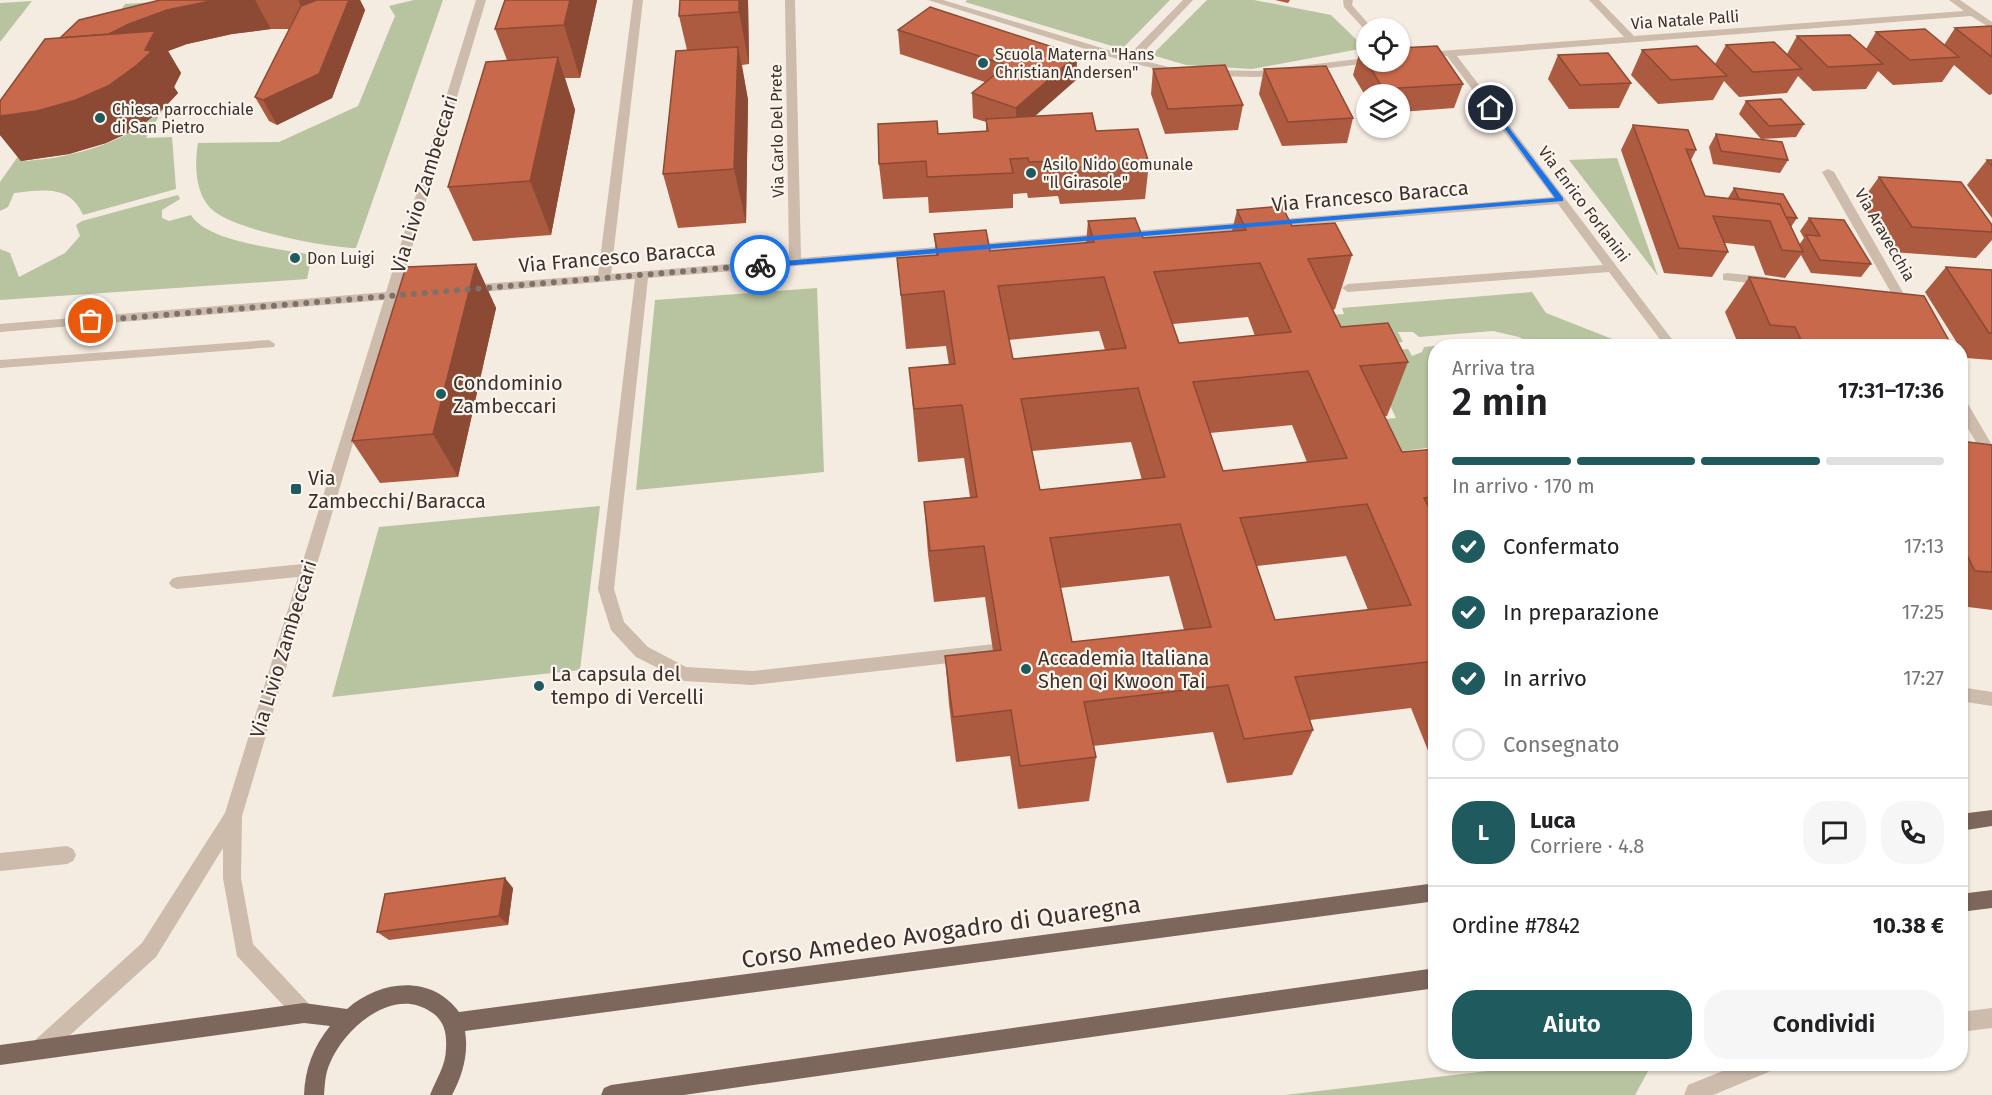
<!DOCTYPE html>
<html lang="it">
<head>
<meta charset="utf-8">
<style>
	body { margin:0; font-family:"Fira Sans",sans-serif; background:#f6f6f6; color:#202124; height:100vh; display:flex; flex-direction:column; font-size:22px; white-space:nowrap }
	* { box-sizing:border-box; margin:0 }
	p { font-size:20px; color:#757577 }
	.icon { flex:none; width:33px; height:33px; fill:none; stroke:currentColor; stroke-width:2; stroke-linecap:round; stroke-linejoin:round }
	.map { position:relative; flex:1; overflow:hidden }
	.side { position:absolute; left:1428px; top:339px; width:540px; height:732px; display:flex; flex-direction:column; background:#fff; border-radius:24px; box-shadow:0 2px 4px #0004 }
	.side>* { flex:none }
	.buttons { position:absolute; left:1356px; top:18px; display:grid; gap:12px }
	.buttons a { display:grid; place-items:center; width:54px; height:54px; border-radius:50%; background:#fff; box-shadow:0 2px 4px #0004; font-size:30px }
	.pin { position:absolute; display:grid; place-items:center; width:51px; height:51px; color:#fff; margin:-26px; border:3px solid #fff; border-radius:50%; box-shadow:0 2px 6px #0007 }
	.courier { position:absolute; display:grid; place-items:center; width:60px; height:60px; margin:-30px; border:4px solid #1a73e8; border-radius:50%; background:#fff; color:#222; box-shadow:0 2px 8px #0007 }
	.overview em { font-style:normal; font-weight:600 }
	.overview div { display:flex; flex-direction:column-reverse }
	.overview { display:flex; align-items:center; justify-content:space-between; height:102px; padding:0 24px }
	h1 { font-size:39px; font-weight:600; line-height:45px }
	.bar { display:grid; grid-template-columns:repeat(4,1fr); gap:9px 6px; align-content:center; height:72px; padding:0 24px }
	.bar i { height:8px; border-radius:4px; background:#e0e0e0 }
	.bar .active { background:#1f5a5e }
	.bar p { grid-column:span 4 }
	.line { display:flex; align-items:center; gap:15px; padding:0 24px; border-top:2px solid #e0e0e0 }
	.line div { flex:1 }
	.round { display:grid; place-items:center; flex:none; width:63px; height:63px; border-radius:24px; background:#f6f6f6 }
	ol { padding:0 24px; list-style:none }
	li { display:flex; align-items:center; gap:18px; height:66px }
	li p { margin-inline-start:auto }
	li .icon { padding:6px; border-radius:50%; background:#1f5a5e; color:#fff; stroke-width:4 }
	li:last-child { color:#757577 }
	li i { width:33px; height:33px; border:3px solid #e0e0e0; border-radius:50% }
	.action { display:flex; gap:12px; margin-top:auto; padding:12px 24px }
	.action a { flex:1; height:69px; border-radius:24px; background:#1f5a5e; color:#fff; font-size:24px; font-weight:600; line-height:69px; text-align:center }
	.action a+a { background:#f6f6f6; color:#202124 }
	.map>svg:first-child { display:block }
	.green { fill:#b8c4a0 }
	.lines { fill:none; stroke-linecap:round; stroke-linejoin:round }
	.minor { fill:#cdbbac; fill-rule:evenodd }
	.major { fill:#7d675c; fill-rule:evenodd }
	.wall { fill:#ac5a40; fill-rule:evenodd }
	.shaded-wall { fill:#8c4a34 }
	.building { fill:#c8694b; stroke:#8c4a34; stroke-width:1.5; fill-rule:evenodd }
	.route { fill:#1a73e8 }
	.done { stroke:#7c716b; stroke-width:6; stroke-dasharray:0 10.8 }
	.poi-dot { fill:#1f5a5e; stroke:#fbf5ee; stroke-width:2 }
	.labels { text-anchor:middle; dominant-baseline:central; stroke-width:4.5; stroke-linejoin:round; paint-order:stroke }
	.far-street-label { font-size:16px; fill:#3b302b; stroke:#fbf5ee }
	.far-poi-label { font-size:16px; fill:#3b302b; stroke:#fbf5ee; text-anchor:start }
	.street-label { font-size:20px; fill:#3b302b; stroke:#fbf5ee }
	.poi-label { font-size:20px; fill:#3b302b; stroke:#fbf5ee; text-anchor:start }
	.near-street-label { font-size:24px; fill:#3b302b; stroke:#fbf5ee }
</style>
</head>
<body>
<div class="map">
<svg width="1992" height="1095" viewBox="0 0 1992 1095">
	<rect width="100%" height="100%" fill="#f4ebe1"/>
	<g class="green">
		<path d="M185,0l9,25 -173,136c37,-1 85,-13 117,-33 9,-6 18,-13 26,-20l-18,30 26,-1 4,52 -93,26c-13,-31 -41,-25 -69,-22l-6,14 -8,4v-29l125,-178z"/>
		<path d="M414,0h29l-87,248c-32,-1 -112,-17 -138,-34 -23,-14 -24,-48 -20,-71l81,-1 79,-36 37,-90 -6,-10z"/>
		<path d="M967,0h203l-48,49 -157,-47z"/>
		<path d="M1207,0h47l77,15 34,33 -113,21 -66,-4 -34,-10z"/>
		<path d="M32,1l-32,41v-39z"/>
		<path d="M1617,158l41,118 -89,-116z"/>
		<path d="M178,195l2,4 -18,11v8l7,3 22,-6c18,28 88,33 121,40l-5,24 -307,21v-51l10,4 9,24 46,-24 15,-17 -4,-11 6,-4z"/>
		<path d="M817,288l7,184 -188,18 19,-190z"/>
		<path d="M1532,292l14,21 74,29 4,4h-89l-16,-9 -26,-6 -74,6 -6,-5h-15l5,10 -110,10 13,-35 38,-3 -2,-6z"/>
		<path d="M1484,341h14l18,5h-80l-1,101 -65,8 -15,-33 41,-4 -15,-31 -85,-27 112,-11 4,7 10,-4 2,-5z"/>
		<path d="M600,506l-20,164 -248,27 47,-170z"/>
		<path d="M1548,1064h104l-17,31h-350z"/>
	</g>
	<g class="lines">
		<g class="minor">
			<path d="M476,0h10l-87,291 19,-2 6,4 -6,4 -22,2 -154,517 -1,62 12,66 58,62 3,7 -3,7 -7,3 -7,-3 -60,-64 -14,-78v-30l-67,109 -109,99 -7,3 -7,-3 -3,-7 3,-7 109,-99 83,-130 73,-236 -121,12 -5,-2 -3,-4 3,-4 5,-2 125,-13 82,-264 -384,32v-8l386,-32z"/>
			<path d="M633,0h10l-32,274 178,-15 -4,-259h10l6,258 752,-61 -106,-141 -47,4v-6l224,-17 -35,-37h10l35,36 330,-25 -15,-11h11l32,22v7l-21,-13 -514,40 220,290h-12l-56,-74 -261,20 -6,-4 6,-4 255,-19 -45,-61 -910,74 -34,311 10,33 24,25 38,20 66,4 242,-27 6,2 2,5 -2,5 -6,2 -242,27 -68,-4 -48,-24 -25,-27 -13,-41 37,-310 -166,14 -6,-4 6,-4 129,-10z"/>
			<path d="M928,0h15l185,56 55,-56h10l-56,59 51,13 -5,3 -56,-13z"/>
			<path d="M1343,0h10l-1,5 20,23 -7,2 -21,-23z"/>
			<path d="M1366,58v4h5l-2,1 -111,14 -48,-1 -5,-3 5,-3 48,1z"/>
			<path d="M1828,169l6,3 79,138 -2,3h-8l-2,-3 -79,-138z"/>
			<path d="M1727,273l40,4 6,4 -6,4 -44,-5v-6z"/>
			<path d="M269,340l6,4 -1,3 -274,21v-8z"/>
			<path d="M1960,397l5,2 27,46v17l-5,-1 -27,-46z"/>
			<path d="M1960,687l32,5v14l-32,-5z"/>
			<path d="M67,846l6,3 3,6 -3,6 -6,3 -67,7v-18z"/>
			<path d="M1992,1008v20l-32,4v-20z"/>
			<path d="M1740,1064h34l-3,7 -58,24h-29l4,-10z"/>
		</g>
		<g class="major">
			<path d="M1992,810v16l-32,5v-17z"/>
			<path d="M1436,883v18l-971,130c4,23 -3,45 -13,64h-22c6,-16 16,-29 16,-47 1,-15 -2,-28 -15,-36 -38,-27 -87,17 -101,51 -5,11 -5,21 -6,32h-20c1,-26 9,-48 26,-69l-26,-3 -304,42v-20l304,-42 43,6c33,-29 84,-35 112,3z"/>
			<path d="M1992,890v18l-32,4v-18z"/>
			<path d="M1436,968v20l-752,107h-83l3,-7 7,-3z"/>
		</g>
	</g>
	<g class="wall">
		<path d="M160,0h200l5,10 -33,88 -55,27 -8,-4 -14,-24 34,-68h-18l-39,5 -45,10 -19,7 13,22 -7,14 4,6 -14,15 -27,21 -31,14 -37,11 -48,7 -21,-26v-34l60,-63z"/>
		<path d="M505,0h92l-17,78h-15l10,32 -24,125 -78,6 -25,-54 59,-127 -12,-31z"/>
		<path d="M680,0h68l1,64 -7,1 6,35 -2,123 -68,5 -15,-54 24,-124 -8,-34z"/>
		<path d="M1275,0h15l-2,3z"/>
		<path d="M1992,26v68l-3,1 -35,-30 -12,17 -49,3 -15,-14 -12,18 -53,2 -15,-15 -11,17 -48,4 -15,-16 -11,19 -55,4 -27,-29 11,-25 73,14 11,-19 61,9 10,-18 69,13 10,-17 68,13 11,-17z"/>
		<path d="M898,30l179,25 -1,25 -42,36 62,15 53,32 -4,36 -85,5 -2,-8 -30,2 -1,-5 -14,1v14l-84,5 -1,-16 -45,2 -4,-35 59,-30 48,-3v-9l-13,-4 -1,-25 13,-11 -85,-28z"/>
		<path d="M1360,50l103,34 -9,24 -54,4v-18h-34v3l-13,-22z"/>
		<path d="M1558,55l73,28 -12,25 -50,1 -21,-30z"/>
		<path d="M1153,69l90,36 -5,25 -73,4 -14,-40z"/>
		<path d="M1264,69l89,49 -6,25 -65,3 -23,-52z"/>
		<path d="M1746,101l58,23 -8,13 -35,2 -22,-25z"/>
		<path d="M1633,125l63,25 -5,10 14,36 23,2 6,-10 63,30 -6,9 8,18 5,-7 -4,-7 9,-13 62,46 -10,13 -50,-4 -10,-18 -16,23 -20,-3 -11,-29 -29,-3 3,9 -16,25 -48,-4 -43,-123z"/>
		<path d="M1716,134l72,26 -8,13 -67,-9 -4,-17z"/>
		<path d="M1987,160h5v58l-25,-33z"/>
		<path d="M1879,177l113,48v15l-16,18 -84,-6 -31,-50z"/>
		<path d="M1237,210l55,16 60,29 -17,54 -2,1 8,17 67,35 -21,54h-3l18,36 34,-3v309h-5l-20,-50 -101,12 3,10 -21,45 -65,8 -14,-51 -120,14 3,11 -7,44 -71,8 -8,-53 -54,6 -7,-58 -4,-48 48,-5 -8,-54 -51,5 -6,-48 -4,-52 46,-5 -6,-39 -46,4 -9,-94 40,-3 -3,-19 -40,3 -9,-91 39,-3 -2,-21 56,17 96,-8 2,-22 55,17 89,-7zM1248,317l7,19 -76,7 -6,-19zM1099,331l6,19 -92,9 -4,-19zM1292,425l15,37 -84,9 -13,-38zM1131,442l11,38 -102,10 -8,-39zM1346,556l22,54 -93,10 -18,-54zM1169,576l15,54 -112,12 -12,-54z"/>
		<path d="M476,264l20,44 -38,169 -78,6 -28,-42z"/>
		<path d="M1946,267l46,3v90l-26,-2 -6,-9v-3h-1l-34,-54z"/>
		<path d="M1749,277l203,69h-213l-14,-34z"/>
		<path d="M1960,362l6,10 -6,7z"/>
		<path d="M1960,441l32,4v165l-32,-4z"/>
		<path d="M513,888l-5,37 -119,15 -12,-8z"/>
	</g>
	<g class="shaded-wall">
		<path d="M215,0h40l16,29 -39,5 -45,10 -19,7 13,22 -7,14 4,6 -14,15 -27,21 -31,14 -37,11 -48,7 -21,-26v-19l91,-72 38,-20 38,-14z"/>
		<path d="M298,0h62l5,10 -33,88 -55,27 -14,-25 50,-70z"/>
		<path d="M570,0h27l-17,78 -16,-53z"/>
		<path d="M739,0h9l1,64 -10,-52z"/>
		<path d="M738,47l10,53 -2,123 -12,-54z"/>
		<path d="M1077,55l-1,25 -60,53v-25z"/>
		<path d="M558,57l17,53 -24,125 -21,-54z"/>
		<path d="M476,264l20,44 -38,169 -25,-43z"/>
		<path d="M505,878l8,10 -5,37 -9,-9z"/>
	</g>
	<g class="building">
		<path d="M160,0h55l-48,10 -38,14 -20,10 -49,4 19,-18z"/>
		<path d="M317,0h32l-30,74 -56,26 -8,-3 46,-91z"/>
		<path d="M505,0h65l-6,25 -69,4z"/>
		<path d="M680,0h59v12l-60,4z"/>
		<path d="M930,7l147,48 -61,53 -44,-15 35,-28 -109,-35z"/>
		<path d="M1992,26v31l-37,-29z"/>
		<path d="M1925,29l34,28 -49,3 -34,-28z"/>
		<path d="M155,31l-10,19 7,1 -15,14 -29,21 -32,14 -39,11 -37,5v-15l45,-62z"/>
		<path d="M1850,35l33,29 -55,3 -31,-31z"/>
		<path d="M1774,42l28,27 -49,3 -27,-27z"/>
		<path d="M1437,46l26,38 -80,5 -16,-27h33v-14z"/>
		<path d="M1697,46l30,30 -56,4 -29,-30z"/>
		<path d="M738,47l-4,122 -71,5 13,-123z"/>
		<path d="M1360,50h6v11z"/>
		<path d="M1608,53l23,30 -51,2 -22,-30z"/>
		<path d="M558,57l-28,124 -82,6 38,-125z"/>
		<path d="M1225,65l18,40 -75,4 -15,-40z"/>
		<path d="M1326,66l27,52 -65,4 -24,-53z"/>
		<path d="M1781,99l23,25 -35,2 -23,-25z"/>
		<path d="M1092,113l4,18 42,-2 11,34 -87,5 -2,-7 -31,1 -1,-4 -18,1 3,14 -86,4 -1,-16 -47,3 -1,-40 59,-3 1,13 50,-3 -2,-12z"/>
		<path d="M1633,125l55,5 8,20 -10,-1 19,47 75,8 23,48 -21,-2 -12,-29 -57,-5 15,36 -49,-4z"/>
		<path d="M1716,134l66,8 6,18 -67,-9z"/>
		<path d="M1987,160h5v6z"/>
		<path d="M1879,177l82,5 31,43v7l-80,-5z"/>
		<path d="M1734,188l49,6 14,24 -11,-1 -6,-13 -41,-5z"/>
		<path d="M1282,206l10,20 43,-3 17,32 -44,4 33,68 47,-4 20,39 -48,4 42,86 34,-3v47l-12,2 12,23v140l-141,16 18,53 -69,9 -16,-54 -144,17 12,55 -76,9 -9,-56 -58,7 -8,-61 56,-6 -17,-104 -54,5 -6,-49 53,-5 -15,-92 -48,4 -5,-41 46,-4 -11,-73 -43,4 -4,-37 41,-3 -4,-21 52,-4 4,21 104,-9 -6,-21 47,-3 8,20 103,-8 -9,-20zM1260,263l31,69 -112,11 -25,-71zM1104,277l22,71 -113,11 -15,-73zM1308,371l39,87 -124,13 -30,-89zM1138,388l27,89 -125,13 -19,-91zM1367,504l44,101 -136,15 -35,-102zM1180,524l31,103 -139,15 -22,-104z"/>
		<path d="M1809,218l35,2 27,44 -51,-4 -14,-25 14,1z"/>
		<path d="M476,264l-43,170 -81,7 54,-174z"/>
		<path d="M1946,267l46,3v63h-3z"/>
		<path d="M1749,277l175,19 28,50h-148l-9,-19 -25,-2z"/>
		<path d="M1960,362l6,10h-6z"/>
		<path d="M1960,441l32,4v127l-17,-1 -15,-30z"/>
		<path d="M505,878l-6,38 -122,16 8,-38z"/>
	</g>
	<path class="route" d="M1489,107h4l70,91v3l-803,67 -4,-3 4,-2 795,-65z"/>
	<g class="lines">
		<path class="done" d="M91,321l669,-56"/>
	</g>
	<g class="poi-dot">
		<circle cx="983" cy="63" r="6"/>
		<circle cx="100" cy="118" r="6"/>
		<circle cx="1031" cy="173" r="6"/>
		<circle cx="295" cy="258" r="6"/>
		<circle cx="441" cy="394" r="6"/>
		<rect x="290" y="483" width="12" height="12" rx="3"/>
		<circle cx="1026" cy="669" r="6"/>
		<circle cx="539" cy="686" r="6"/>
	</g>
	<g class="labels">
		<g class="far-street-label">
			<text transform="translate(1685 20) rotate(-4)">Via Natale Palli</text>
			<text transform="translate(777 131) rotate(-91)">Via Carlo Del Prete</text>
			<text transform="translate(1584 204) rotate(53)">Via Enrico Forlanini</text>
			<text transform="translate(1885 235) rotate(60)">Via Aravecchia</text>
		</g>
		<g class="far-poi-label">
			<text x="995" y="54">Scuola Materna "Hans<tspan x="995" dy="18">Christian Andersen"</tspan></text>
			<text x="112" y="109">Chiesa parrocchiale<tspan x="112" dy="18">di San Pietro</tspan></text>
			<text x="1043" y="164">Asilo Nido Comunale<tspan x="1043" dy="18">"Il Girasole"</tspan></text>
			<text x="307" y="258">Don Luigi</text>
		</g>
		<g class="street-label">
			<text transform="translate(424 184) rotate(-73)">Via Livio Zambeccari</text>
			<text transform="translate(1370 196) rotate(-5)">Via Francesco Baracca</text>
			<text transform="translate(617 257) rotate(-5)">Via Francesco Baracca</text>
			<text transform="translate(283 649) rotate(-73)">Via Livio Zambeccari</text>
		</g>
		<g class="poi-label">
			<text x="453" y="383">Condominio<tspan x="453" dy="23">Zambeccari</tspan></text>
			<text x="308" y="478">Via<tspan x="308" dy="23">Zambecchi/Baracca</tspan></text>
			<text x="1038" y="658">Accademia Italiana<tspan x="1038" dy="23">Shen Qi Kwoon Tai</tspan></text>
			<text x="551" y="674">La capsula del<tspan x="551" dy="23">tempo di Vercelli</tspan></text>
		</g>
		<g class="near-street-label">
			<text transform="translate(941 932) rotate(-8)">Corso Amedeo Avogadro di Quaregna</text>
		</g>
	</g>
</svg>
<div class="buttons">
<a><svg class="icon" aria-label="locate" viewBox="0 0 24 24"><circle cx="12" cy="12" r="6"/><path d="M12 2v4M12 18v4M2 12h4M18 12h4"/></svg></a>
<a><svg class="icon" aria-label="layers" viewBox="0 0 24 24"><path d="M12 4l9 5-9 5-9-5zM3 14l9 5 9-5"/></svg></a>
</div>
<div class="pin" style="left:91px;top:321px;background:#ea580c"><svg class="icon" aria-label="bag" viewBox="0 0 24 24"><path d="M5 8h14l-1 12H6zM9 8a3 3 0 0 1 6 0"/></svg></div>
<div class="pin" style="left:1491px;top:108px;background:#1f2937"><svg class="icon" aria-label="home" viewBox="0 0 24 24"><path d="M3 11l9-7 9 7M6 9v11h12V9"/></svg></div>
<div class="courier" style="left:760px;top:265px"><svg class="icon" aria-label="bike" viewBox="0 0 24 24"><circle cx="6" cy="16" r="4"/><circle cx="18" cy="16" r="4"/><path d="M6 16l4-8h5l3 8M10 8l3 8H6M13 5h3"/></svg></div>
<section class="side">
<div class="overview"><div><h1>2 min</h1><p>Arriva tra</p></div><em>17:31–17:36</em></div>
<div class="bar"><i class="active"></i><i class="active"></i><i class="active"></i><i></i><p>In arrivo · 170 m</p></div>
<ol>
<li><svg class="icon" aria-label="check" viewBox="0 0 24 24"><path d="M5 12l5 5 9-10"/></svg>Confermato<p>17:13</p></li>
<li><svg class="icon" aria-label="check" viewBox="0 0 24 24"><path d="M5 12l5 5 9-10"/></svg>In preparazione<p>17:25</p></li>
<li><svg class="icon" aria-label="check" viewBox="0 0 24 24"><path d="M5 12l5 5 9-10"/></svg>In arrivo<p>17:27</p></li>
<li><i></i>Consegnato</li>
</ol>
<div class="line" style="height:108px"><b class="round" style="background:#1f5a5e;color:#fff">L</b><div><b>Luca</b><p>Corriere · 4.8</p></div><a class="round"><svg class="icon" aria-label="chat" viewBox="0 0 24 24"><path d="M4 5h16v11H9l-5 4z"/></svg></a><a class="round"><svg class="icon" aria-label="phone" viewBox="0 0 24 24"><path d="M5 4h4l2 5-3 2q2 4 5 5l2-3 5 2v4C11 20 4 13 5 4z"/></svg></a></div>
<div class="line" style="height:78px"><div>Ordine #7842</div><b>10.38 €</b></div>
<div class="action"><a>Aiuto</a><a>Condividi</a></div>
</section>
</div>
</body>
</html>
